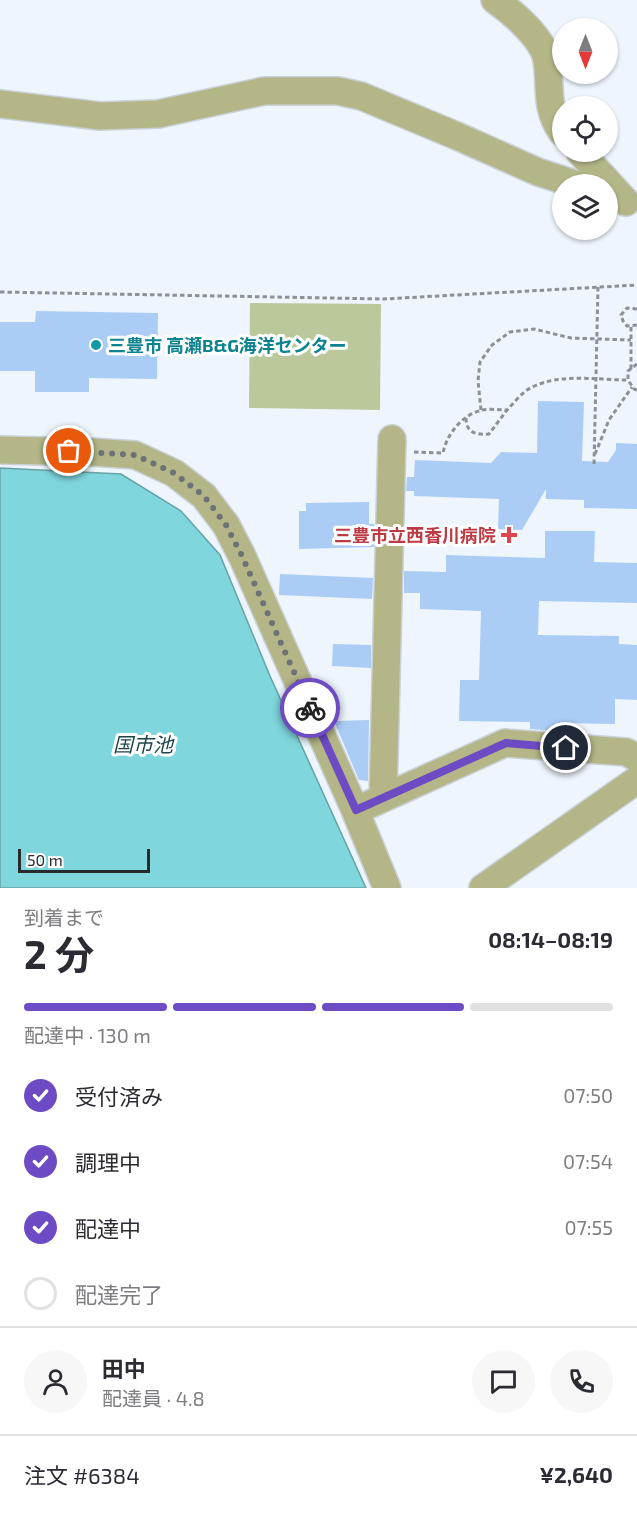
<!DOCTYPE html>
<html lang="ja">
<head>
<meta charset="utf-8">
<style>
	body { margin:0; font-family:"Exo 2","Noto Sans JP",sans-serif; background:#f7f7f7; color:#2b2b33; height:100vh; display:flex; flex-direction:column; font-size:22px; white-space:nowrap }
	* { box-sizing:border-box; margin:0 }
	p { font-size:20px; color:#7c7c81 }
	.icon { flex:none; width:33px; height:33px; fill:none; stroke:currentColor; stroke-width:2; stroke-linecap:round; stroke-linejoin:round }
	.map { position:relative; height:888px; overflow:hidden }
	.side { display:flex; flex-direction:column; background:#fff; flex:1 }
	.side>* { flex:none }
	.needle { width:39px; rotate:180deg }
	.controls { position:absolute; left:552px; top:18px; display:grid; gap:12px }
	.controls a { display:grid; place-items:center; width:66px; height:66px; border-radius:50%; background:#fff; box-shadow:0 2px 4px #0004; font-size:30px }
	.scale { position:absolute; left:18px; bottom:15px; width:132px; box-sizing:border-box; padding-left:6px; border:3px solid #282b2e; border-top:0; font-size:16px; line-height:21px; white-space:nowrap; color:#282b2e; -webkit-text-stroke:4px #fff; paint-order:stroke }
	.pin { position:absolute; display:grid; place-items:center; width:51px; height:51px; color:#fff; margin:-26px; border:3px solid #fff; border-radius:50%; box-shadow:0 2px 6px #0007 }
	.courier { position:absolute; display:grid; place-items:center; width:60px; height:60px; margin:-30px; border:4px solid #6c4bc4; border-radius:50%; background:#fff; color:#222; box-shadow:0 2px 8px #0007 }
	.head em { font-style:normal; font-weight:700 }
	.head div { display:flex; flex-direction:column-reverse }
	.head { display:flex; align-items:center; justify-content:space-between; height:102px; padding:0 24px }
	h1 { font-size:39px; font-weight:700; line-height:45px }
	.bar { display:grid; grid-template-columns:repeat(4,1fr); gap:9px 6px; align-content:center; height:72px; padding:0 24px }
	.bar i { height:8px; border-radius:4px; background:#e1e1e2 }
	.bar .on { background:#6c4bc4 }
	.bar p { grid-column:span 4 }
	.line { display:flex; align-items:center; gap:15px; padding:0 24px; border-top:2px solid #e1e1e2 }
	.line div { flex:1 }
	.round { display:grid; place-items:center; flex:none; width:63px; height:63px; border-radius:32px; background:#f7f7f7 }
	ol { padding:0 24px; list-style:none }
	li { display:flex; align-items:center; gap:18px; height:66px }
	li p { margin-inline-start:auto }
	li .icon { padding:6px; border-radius:50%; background:#6c4bc4; color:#fff; stroke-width:4 }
	li:last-child { color:#7c7c81 }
	li i { width:33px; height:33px; border:3px solid #e1e1e2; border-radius:50% }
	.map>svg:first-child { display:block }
	.green { fill:#bac89b }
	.water { fill:#7fd6dd; stroke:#65a3a8; stroke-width:1.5 }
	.building { fill:#abcdf5 }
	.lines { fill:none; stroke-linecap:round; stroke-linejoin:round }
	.minor-casing { stroke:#cad1d8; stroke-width:30 }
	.path { stroke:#8c9196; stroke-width:3; stroke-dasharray:4.5 3; stroke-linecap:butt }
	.minor { stroke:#b4b687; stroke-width:27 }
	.done { stroke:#6d7276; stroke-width:6; stroke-dasharray:0 10.8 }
	.route { stroke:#6c4bc4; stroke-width:8 }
	.culture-dot { fill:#0f9aa8; stroke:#fff; stroke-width:2 }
	.health-dot { fill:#e0444e; stroke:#fff; stroke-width:2 }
	.labels { text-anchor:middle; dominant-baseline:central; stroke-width:6; stroke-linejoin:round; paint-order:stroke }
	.culture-label { font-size:18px; font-weight:bold; fill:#0d838f; stroke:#fff; text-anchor:start }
	.health-label { font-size:18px; font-weight:bold; fill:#be3a42; stroke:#fff; text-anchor:end }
	.water-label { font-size:20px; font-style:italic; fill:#1d4549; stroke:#fff }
</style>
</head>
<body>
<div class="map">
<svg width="637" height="888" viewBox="0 0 637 888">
	<rect width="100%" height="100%" fill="#eef5fd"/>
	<path class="green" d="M250,303l131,1 -1,106 -131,-2z"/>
	<path class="water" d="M0,468l121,6 60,37 39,44 50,121 96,212h-366z"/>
	<g class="building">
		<path d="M36,311l122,2 -1,66 -68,-1v14h-54v-21h-35v-49h35z"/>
		<path d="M538,401l46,1 -2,59 26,1 8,-12v-7l21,1v65l-53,-1v-8l-38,-1v-10l-24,41 -24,-1 1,-30 -85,-3v-5h-8l1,-14h7l1,-17 76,3 10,-11 36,1z"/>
		<path d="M369,502v22h5v23l-75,2v-38h7v-8z"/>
		<path d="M545,531h50l-1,31 43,1v40l-98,-2 -1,34 81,1v8l18,1v55l-22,-1v25l-57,-1v8l-28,-2v-7l-71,-1 1,-41h19l2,-69 -61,-2v-16h-16v-22l42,1v-17l99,3z"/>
		<path d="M280,574l93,4 -1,21 -93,-4z"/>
		<path d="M333,644l38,1v23l-39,-2z"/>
		<path d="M369,720l-1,61 -9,-1 -25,-59z"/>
	</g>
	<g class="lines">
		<g class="minor-casing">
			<g id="minor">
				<path d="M495,0c17,12 48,38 52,60 4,25 -2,49 15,72"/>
				<path d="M0,104l100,12 58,-2 106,-23h74l23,5 96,40 81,36 37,12"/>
				<path d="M580,152l46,50"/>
				<path d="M0,450l92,2 43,3 39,18 30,23 22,29 16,31 113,254 32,78"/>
				<path d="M383,798l9,-359"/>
				<path d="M368,805l137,-62 121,9 11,6"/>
				<path d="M483,888l154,-108"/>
			</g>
		</g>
		<g class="path">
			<path d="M0,292l384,7 253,-14"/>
			<path d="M637,309l-10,-1 -6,7 2,6 4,5 10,-1"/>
			<path d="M631,327v42"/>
			<path d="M637,364l-9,7v9l6,9 3,1"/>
			<path d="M481,410l-3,-29 2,-19 12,-17 18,-13 24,-3 37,9 60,2"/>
			<path d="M466,418c0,15 10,17 23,16l18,-24"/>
			<path d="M414,452l29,1c3,-17 18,-37 36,-42 8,-3 19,-1 28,-1 6,-6 13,-15 20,-20 29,-18 68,-10 101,-10"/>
			<path d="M595,454l14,-34 23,-33"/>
			<path d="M594,464l4,-177"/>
		</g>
		<use href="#minor" class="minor"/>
	</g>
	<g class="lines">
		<path class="done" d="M69,451l66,4 39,18 30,23 22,29 16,31 68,152"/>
		<path class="route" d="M310,708l46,102 150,-67 60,5"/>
	</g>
	<circle class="culture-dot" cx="96" cy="345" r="6"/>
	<path class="health-dot" d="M506 526h6v6h6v6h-6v6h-6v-6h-6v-6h6z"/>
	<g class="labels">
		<g class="culture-label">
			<text x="108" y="345">三豊市 高瀬B&amp;G海洋センター</text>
		</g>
		<g class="health-label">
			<text x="496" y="535">三豊市立西香川病院</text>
		</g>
		<g class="water-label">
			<text x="143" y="744">国市池</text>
		</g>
	</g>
</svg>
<div class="controls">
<a><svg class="needle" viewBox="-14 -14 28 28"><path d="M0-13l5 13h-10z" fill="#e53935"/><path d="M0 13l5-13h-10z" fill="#7c7c81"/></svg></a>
<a><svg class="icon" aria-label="locate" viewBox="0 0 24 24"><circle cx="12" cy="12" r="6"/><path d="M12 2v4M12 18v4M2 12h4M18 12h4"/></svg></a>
<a><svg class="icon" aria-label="layers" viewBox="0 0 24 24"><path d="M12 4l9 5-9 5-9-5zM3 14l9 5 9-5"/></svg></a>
</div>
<div class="scale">50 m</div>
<div class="pin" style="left:69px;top:451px;background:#ea580c"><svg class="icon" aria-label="bag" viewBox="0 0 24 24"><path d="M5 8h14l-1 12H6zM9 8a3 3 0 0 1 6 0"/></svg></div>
<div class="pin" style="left:566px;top:748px;background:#1f2937"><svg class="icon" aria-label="home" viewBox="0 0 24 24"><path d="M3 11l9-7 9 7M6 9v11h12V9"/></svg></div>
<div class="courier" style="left:310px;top:708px"><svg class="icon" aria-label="bike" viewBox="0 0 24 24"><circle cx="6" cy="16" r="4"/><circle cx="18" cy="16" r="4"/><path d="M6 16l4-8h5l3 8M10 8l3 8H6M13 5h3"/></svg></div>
</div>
<section class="side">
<div class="head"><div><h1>2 分</h1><p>到着まで</p></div><em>08:14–08:19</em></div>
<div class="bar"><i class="on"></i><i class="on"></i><i class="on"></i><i></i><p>配達中 · 130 m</p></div>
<ol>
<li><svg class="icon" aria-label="check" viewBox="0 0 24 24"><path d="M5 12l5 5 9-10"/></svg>受付済み<p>07:50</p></li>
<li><svg class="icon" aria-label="check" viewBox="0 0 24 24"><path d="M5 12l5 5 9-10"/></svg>調理中<p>07:54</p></li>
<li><svg class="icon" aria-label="check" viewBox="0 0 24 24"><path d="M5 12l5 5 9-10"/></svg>配達中<p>07:55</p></li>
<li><i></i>配達完了</li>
</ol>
<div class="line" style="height:108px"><a class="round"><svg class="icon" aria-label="person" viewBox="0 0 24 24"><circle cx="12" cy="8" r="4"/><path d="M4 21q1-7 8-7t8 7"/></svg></a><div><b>田中</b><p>配達員 · 4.8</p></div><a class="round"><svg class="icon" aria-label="chat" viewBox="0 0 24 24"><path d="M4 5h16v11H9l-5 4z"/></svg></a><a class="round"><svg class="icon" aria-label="phone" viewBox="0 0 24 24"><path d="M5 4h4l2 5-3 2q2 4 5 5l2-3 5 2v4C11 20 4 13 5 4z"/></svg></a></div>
<div class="line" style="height:78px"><div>注文 #6384</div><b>¥2,640</b></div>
</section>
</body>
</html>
